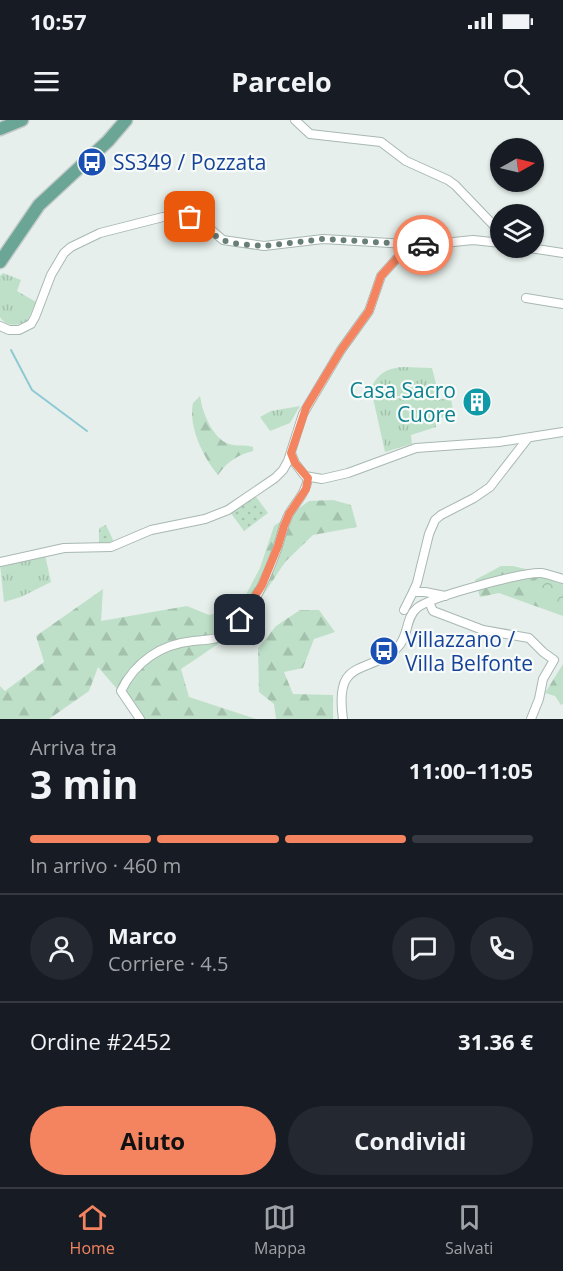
<!DOCTYPE html>
<html lang="it">
<head>
<meta charset="utf-8">
<style>
	body { margin:0; font-family:"Open Sans",sans-serif; background:#242831; color:#f1f3f6; height:100vh; display:flex; flex-direction:column; font-size:22px; white-space:nowrap }
	* { box-sizing:border-box; margin:0 }
	p { font-size:20px; color:#9ea1a6 }
	.icon { flex:none; width:33px; height:33px; fill:none; stroke:currentColor; stroke-width:2; stroke-linecap:round; stroke-linejoin:round }
	.map { position:relative; height:599px; overflow:hidden }
	.panel { display:flex; flex-direction:column; background:#171b24; flex:1 }
	.panel>* { flex:none }
	.needle { width:39px; rotate:82deg }
	.controls { position:absolute; left:490px; top:18px; display:grid; gap:12px }
	.controls a { display:grid; place-items:center; width:54px; height:54px; border-radius:50%; background:#171b24; box-shadow:0 2px 4px #0004; font-size:30px }
	.pin { position:absolute; display:grid; place-items:center; width:51px; height:51px; color:#fff; margin:-26px; border-radius:12px; box-shadow:0 3px 9px #0006 }
	.courier { position:absolute; display:grid; place-items:center; width:60px; height:60px; margin:-30px; border:4px solid #f4845f; border-radius:50%; background:#fff; color:#222; box-shadow:0 2px 8px #0007 }
	.overview em { font-style:normal; font-weight:700 }
	.overview div { display:flex; flex-direction:column-reverse }
	.overview { display:flex; align-items:center; justify-content:space-between; height:102px; padding:0 30px }
	h1 { font-size:39px; font-weight:700; line-height:45px }
	.bar { display:grid; grid-template-columns:repeat(4,1fr); gap:9px 6px; align-content:center; height:72px; padding:0 30px }
	.bar i { height:8px; border-radius:4px; background:#363941 }
	.bar .current { background:#f4845f }
	.bar p { grid-column:span 4 }
	.line { display:flex; align-items:center; gap:15px; padding:0 30px; border-top:2px solid #363941 }
	.line div { flex:1 }
	.round { display:grid; place-items:center; flex:none; width:63px; height:63px; border-radius:32px; background:#242831 }
	.primary-button { display:flex; gap:12px; margin-top:auto; padding:12px 30px }
	.primary-button a { flex:1; height:69px; border-radius:36px; background:#f4845f; color:#111; font-size:24px; font-weight:700; line-height:69px; text-align:center }
	.primary-button a+a { background:#242831; color:#f1f3f6 }
	.status { display:flex; justify-content:space-between; align-items:center; height:42px; padding:0 30px; background:#171b24; direction:ltr }
	.status svg { height:16px; fill:currentColor }
	header { display:flex; justify-content:space-between; align-items:center; height:78px; padding:0 30px; background:#171b24; font-size:27px; font-weight:700 }
	.tab-bar { display:flex; justify-content:space-around; align-items:center; height:84px; border-top:2px solid #363941; background:#171b24; font-size:16px; color:#9ea1a6 }
	.tab-bar a { display:grid; justify-items:center; gap:3px }
	.tab-bar .current { color:#f4845f }
	.map>svg:first-child { display:block }
	.grass { fill:url(#grass-tufts) }
	.forest { fill:url(#forest-firs) }
	.park { fill:url(#park-crowns) }
	.garden { fill:url(#garden-dots) }
	.lines { fill:none; stroke-linecap:round; stroke-linejoin:round }
	.stream { stroke:#8ec9d4; stroke-width:2 }
	.street-casing { stroke:#a8b8b2; stroke-width:10 }
	.primary-casing { stroke:#c2cac8; stroke-width:15 }
	.street { stroke:#fff; stroke-width:8 }
	.primary { stroke:#6aa596; stroke-width:12 }
	.done { stroke:#687f78; stroke-width:6; stroke-dasharray:0 10.8 }
	.route { stroke:#f4845f; stroke-width:8 }
	.labels { text-anchor:middle; dominant-baseline:central; stroke-width:4.5; stroke-linejoin:round; paint-order:stroke }
	.transit-label { font-size:21px; fill:#164399; stroke:#f7fbf9; text-anchor:start }
	.culture-label { font-size:21px; fill:#0d838f; stroke:#f7fbf9; text-anchor:end }
</style>
</head>
<body>
<div class="status"><b>10:57</b><svg viewBox="0 0 49 12"><path d="M0 12V9h3v3zM5 12V6h3v6zM10 12V3h3v9zM15 12V0h3v12zM26 1h20v11H26zM47 4h2v5h-2z"/></svg></div>
<header><svg class="icon" aria-label="menu" viewBox="0 0 24 24"><path d="M4 6h16M4 12h16M4 18h16"/></svg>Parcelo<svg class="icon" aria-label="search" viewBox="0 0 24 24"><circle cx="10" cy="10" r="6"/><path d="M15 15l6 6"/></svg></header>
<div class="map">
<svg width="563" height="599" viewBox="0 0 563 599">
	<defs>
		<pattern id="grass-tufts" width="24" height="20" patternUnits="userSpaceOnUse" patternTransform="scale(1.5)"><rect width="24" height="20" fill="#bfe0c8"/><path d="M3 7l-1-3M5 7V3M7 7l1-3M15 17l-1-3M17 17v-4M19 17l1-3" fill="none" stroke="#a4c1ad"/></pattern>
		<pattern id="forest-firs" width="22" height="20" patternUnits="userSpaceOnUse" patternTransform="scale(1.5)"><rect width="22" height="20" fill="#bfe0c8"/><path d="M5 1l3.5 6h-7zM16 11l3.5 6h-7z" fill="#a4c1ad"/></pattern>
		<pattern id="park-crowns" width="20" height="18" patternUnits="userSpaceOnUse" patternTransform="scale(1.5)"><rect width="20" height="18" fill="#bfe0c8"/><path d="M2 6a3 3 0 1 1 6 0M12 15a3 3 0 1 1 6 0" fill="none" stroke="#a4c1ad"/></pattern>
		<pattern id="garden-dots" width="8" height="8" patternUnits="userSpaceOnUse" patternTransform="scale(1.5)"><rect width="8" height="8" fill="#bfe0c8"/><path d="M2 2h.1M6 6h.1" fill="none" stroke="#a4c1ad" stroke-width="1.8" stroke-linecap="round"/></pattern>
	</defs>
	<rect width="100%" height="100%" fill="#e6efeb"/>
	<g class="grass">
		<path d="M3,153l18,7 -4,11 19,11 -9,19c-10,5 -21,6 -27,-4v-41z"/>
		<path d="M403,247l29,1 7,28h-69c2,-19 15,-28 33,-29z"/>
		<path d="M373,278l78,1 3,18 -15,1v2l-3,1v6l-25,8 1,9 -27,8z"/>
		<path d="M300,286l-10,17 -20,8 -10,-14 11,-6z"/>
		<path d="M45,435l6,27 -30,15 -17,5 -4,-38z"/>
	</g>
	<g class="forest">
		<path d="M200,276c2,16 13,43 29,48 8,3 16,0 24,3v4c-16,4 -26,11 -35,24 -15,-18 -30,-49 -25,-72z"/>
		<path d="M333,380l18,5 6,22 -44,8 -28,27 -25,38 -39,42 -40,27 8,28 67,22h-113l-45,-52 -9,24 -40,28h-49v-33l5,5 39,-29 -8,-26 67,-47 -2,32 86,-15 22,9 30,-7 21,-40 14,-42 35,-25z"/>
		<path d="M501,446h12l50,12v38l-64,-23 -19,4 -5,-17z"/>
		<path d="M300,490h19l16,22 -21,7 -11,29 -19,4 9,22 40,1v24h-57l-2,-15 -15,-12 -1,-44 18,-22z"/>
		<path d="M563,544v40l-2,1 -6,-9 -10,-3z"/>
	</g>
	<path class="park" d="M540,456l23,7v26l-37,-19z"/>
	<g class="garden">
		<path d="M254,374l14,19 -24,18 -14,-19z"/>
		<path d="M106,405l8,17 -15,2v-16z"/>
	</g>
	<g class="lines">
		<path class="stream" d="M11,230l21,40 55,41"/>
		<g class="street-casing">
			<g id="street">
				<path d="M295,0l15,14 71,8 25,19 42,19 7,5 46,48"/>
				<path d="M530,128l33,5"/>
				<path d="M526,178l37,6"/>
				<path d="M0,206l9,4h10l12,-6 4,-7 16,-42 13,-22 7,-6 29,-14 63,-16h27l13,6 20,17 41,6 59,-7 101,6 49,-5 28,3"/>
				<path d="M291,333l4,10 10,13 17,3 26,-6 68,-25 83,-6 64,-10"/>
				<path d="M0,442l64,-14 47,-1 40,-17 54,-11 23,-9 47,-32 8,-8 5,-9 15,-47 7,-12 31,-52 28,-39 12,-35 19,-21 24,-10"/>
				<path d="M445,476l-20,-4h-12l4,-9 12,-49 6,-14 6,-5 33,-17 16,-11 38,-49"/>
				<path d="M429,482l4,9 50,19 46,8 14,14 11,8 -11,19 -4,20 -8,20"/>
				<path d="M404,490l9,-18"/>
				<path d="M140,599l-19,-28c14,-29 40,-47 72,-50 10,-1 24,-1 32,-6 25,-16 42,-59 52,-86 4,-11 6,-24 12,-35 7,-12 17,-21 19,-36"/>
				<path d="M343,599c-9,-63 24,-43 54,-71 12,-11 8,-30 20,-40 13,-11 107,-36 124,-35 7,1 15,4 22,6"/>
			</g>
		</g>
		<g class="primary-casing">
			<g id="primary">
				<path d="M0,9l22,-9"/>
				<path d="M0,142l39,-57 69,-64 18,-21"/>
			</g>
		</g>
		<use href="#street" class="street"/>
		<use href="#primary" class="primary"/>
	</g>
	<g class="lines">
		<path class="done" d="M190,97c15,6 19,16 31,22 12,6 30,6 43,7l59,-7 101,6h-1"/>
		<path class="route" d="M240,500l22,-35 16,-39 6,-20 5,-12 17,-25 2,-11 -13,-15 -4,-10 15,-45 35,-58 28,-39 12,-35 19,-21 23,-10"/>
	</g>
	<defs>
		<g id="bus-disc" transform="scale(1.5)"><circle r="9.5" fill="#1a4fb4" stroke="#f7fbf9"/><path d="M-5-6H5V4H4V6H2V4H-2V6H-4V4H-5ZM-3.5-4V0h7V-4ZM-3.5 1.2v1.5H-2V1.2ZM2 1.2v1.5H3.5V1.2Z" fill="#fff"/></g>
		<g id="building-disc" transform="scale(1.5)"><circle r="9.5" fill="#0f9aa8" stroke="#f7fbf9"/><path d="M-4-6H4V6H1V3H-1V6H-4ZM-2.5-4.3h1.7v1.8h-1.7ZM.8-4.3h1.7v1.8H.8ZM-2.5-1h1.7V.8h-1.7ZM.8-1h1.7V.8H.8Z" fill="#fff"/></g>
	</defs>
	<g fill-rule="evenodd">
		<use href="#bus-disc" x="92" y="42"/>
		<use href="#building-disc" x="477" y="282"/>
		<use href="#bus-disc" x="384" y="531"/>
	</g>
	<g class="labels">
		<g class="transit-label">
			<text x="113" y="42">SS349 / Pozzata</text>
			<text x="405" y="519">Villazzano /<tspan x="405" dy="24">Villa Belfonte</tspan></text>
		</g>
		<g class="culture-label">
			<text x="456" y="270">Casa Sacro<tspan x="456" dy="24">Cuore</tspan></text>
		</g>
	</g>
</svg>
<div class="controls">
<a><svg class="needle" viewBox="-14 -14 28 28"><path d="M0-13l5 13h-10z" fill="#e53935"/><path d="M0 13l5-13h-10z" fill="#9ea1a6"/></svg></a>
<a><svg class="icon" aria-label="layers" viewBox="0 0 24 24"><path d="M12 4l9 5-9 5-9-5zM3 14l9 5 9-5"/></svg></a>
</div>
<div class="pin" style="left:190px;top:97px;background:#ea580c"><svg class="icon" aria-label="bag" viewBox="0 0 24 24"><path d="M5 8h14l-1 12H6zM9 8a3 3 0 0 1 6 0"/></svg></div>
<div class="pin" style="left:240px;top:500px;background:#1f2937"><svg class="icon" aria-label="home" viewBox="0 0 24 24"><path d="M3 11l9-7 9 7M6 9v11h12V9"/></svg></div>
<div class="courier" style="left:423px;top:125px"><svg class="icon" aria-label="car" viewBox="0 0 24 24"><path d="M5 17H2v-5l4-1 3-4h7l3 4 3 1v5h-3M9 17h6M6 11h13"/><circle cx="7" cy="17" r="2"/><circle cx="17" cy="17" r="2"/></svg></div>
</div>
<section class="panel">
<div class="overview"><div><h1>3 min</h1><p>Arriva tra</p></div><em>11:00–11:05</em></div>
<div class="bar"><i class="current"></i><i class="current"></i><i class="current"></i><i></i><p>In arrivo · 460 m</p></div>
<div class="line" style="height:108px"><a class="round"><svg class="icon" aria-label="person" viewBox="0 0 24 24"><circle cx="12" cy="8" r="4"/><path d="M4 21q1-7 8-7t8 7"/></svg></a><div><b>Marco</b><p>Corriere · 4.5</p></div><a class="round"><svg class="icon" aria-label="chat" viewBox="0 0 24 24"><path d="M4 5h16v11H9l-5 4z"/></svg></a><a class="round"><svg class="icon" aria-label="phone" viewBox="0 0 24 24"><path d="M5 4h4l2 5-3 2q2 4 5 5l2-3 5 2v4C11 20 4 13 5 4z"/></svg></a></div>
<div class="line" style="height:78px"><div>Ordine #2452</div><b>31.36 €</b></div>
<div class="primary-button"><a>Aiuto</a><a>Condividi</a></div>
</section>
<nav class="tab-bar">
<a class="current"><svg class="icon" aria-label="home" viewBox="0 0 24 24"><path d="M3 11l9-7 9 7M6 9v11h12V9"/></svg>Home</a>
<a><svg class="icon" aria-label="map" viewBox="0 0 24 24"><path d="M3 6l6-2 6 2 6-2v14l-6 2-6-2-6 2zM9 4v14M15 6v14"/></svg>Mappa</a>
<a><svg class="icon" aria-label="saved" viewBox="0 0 24 24"><path d="M7 4h10v16l-5-4-5 4z"/></svg>Salvati</a>
</nav>
</body>
</html>
